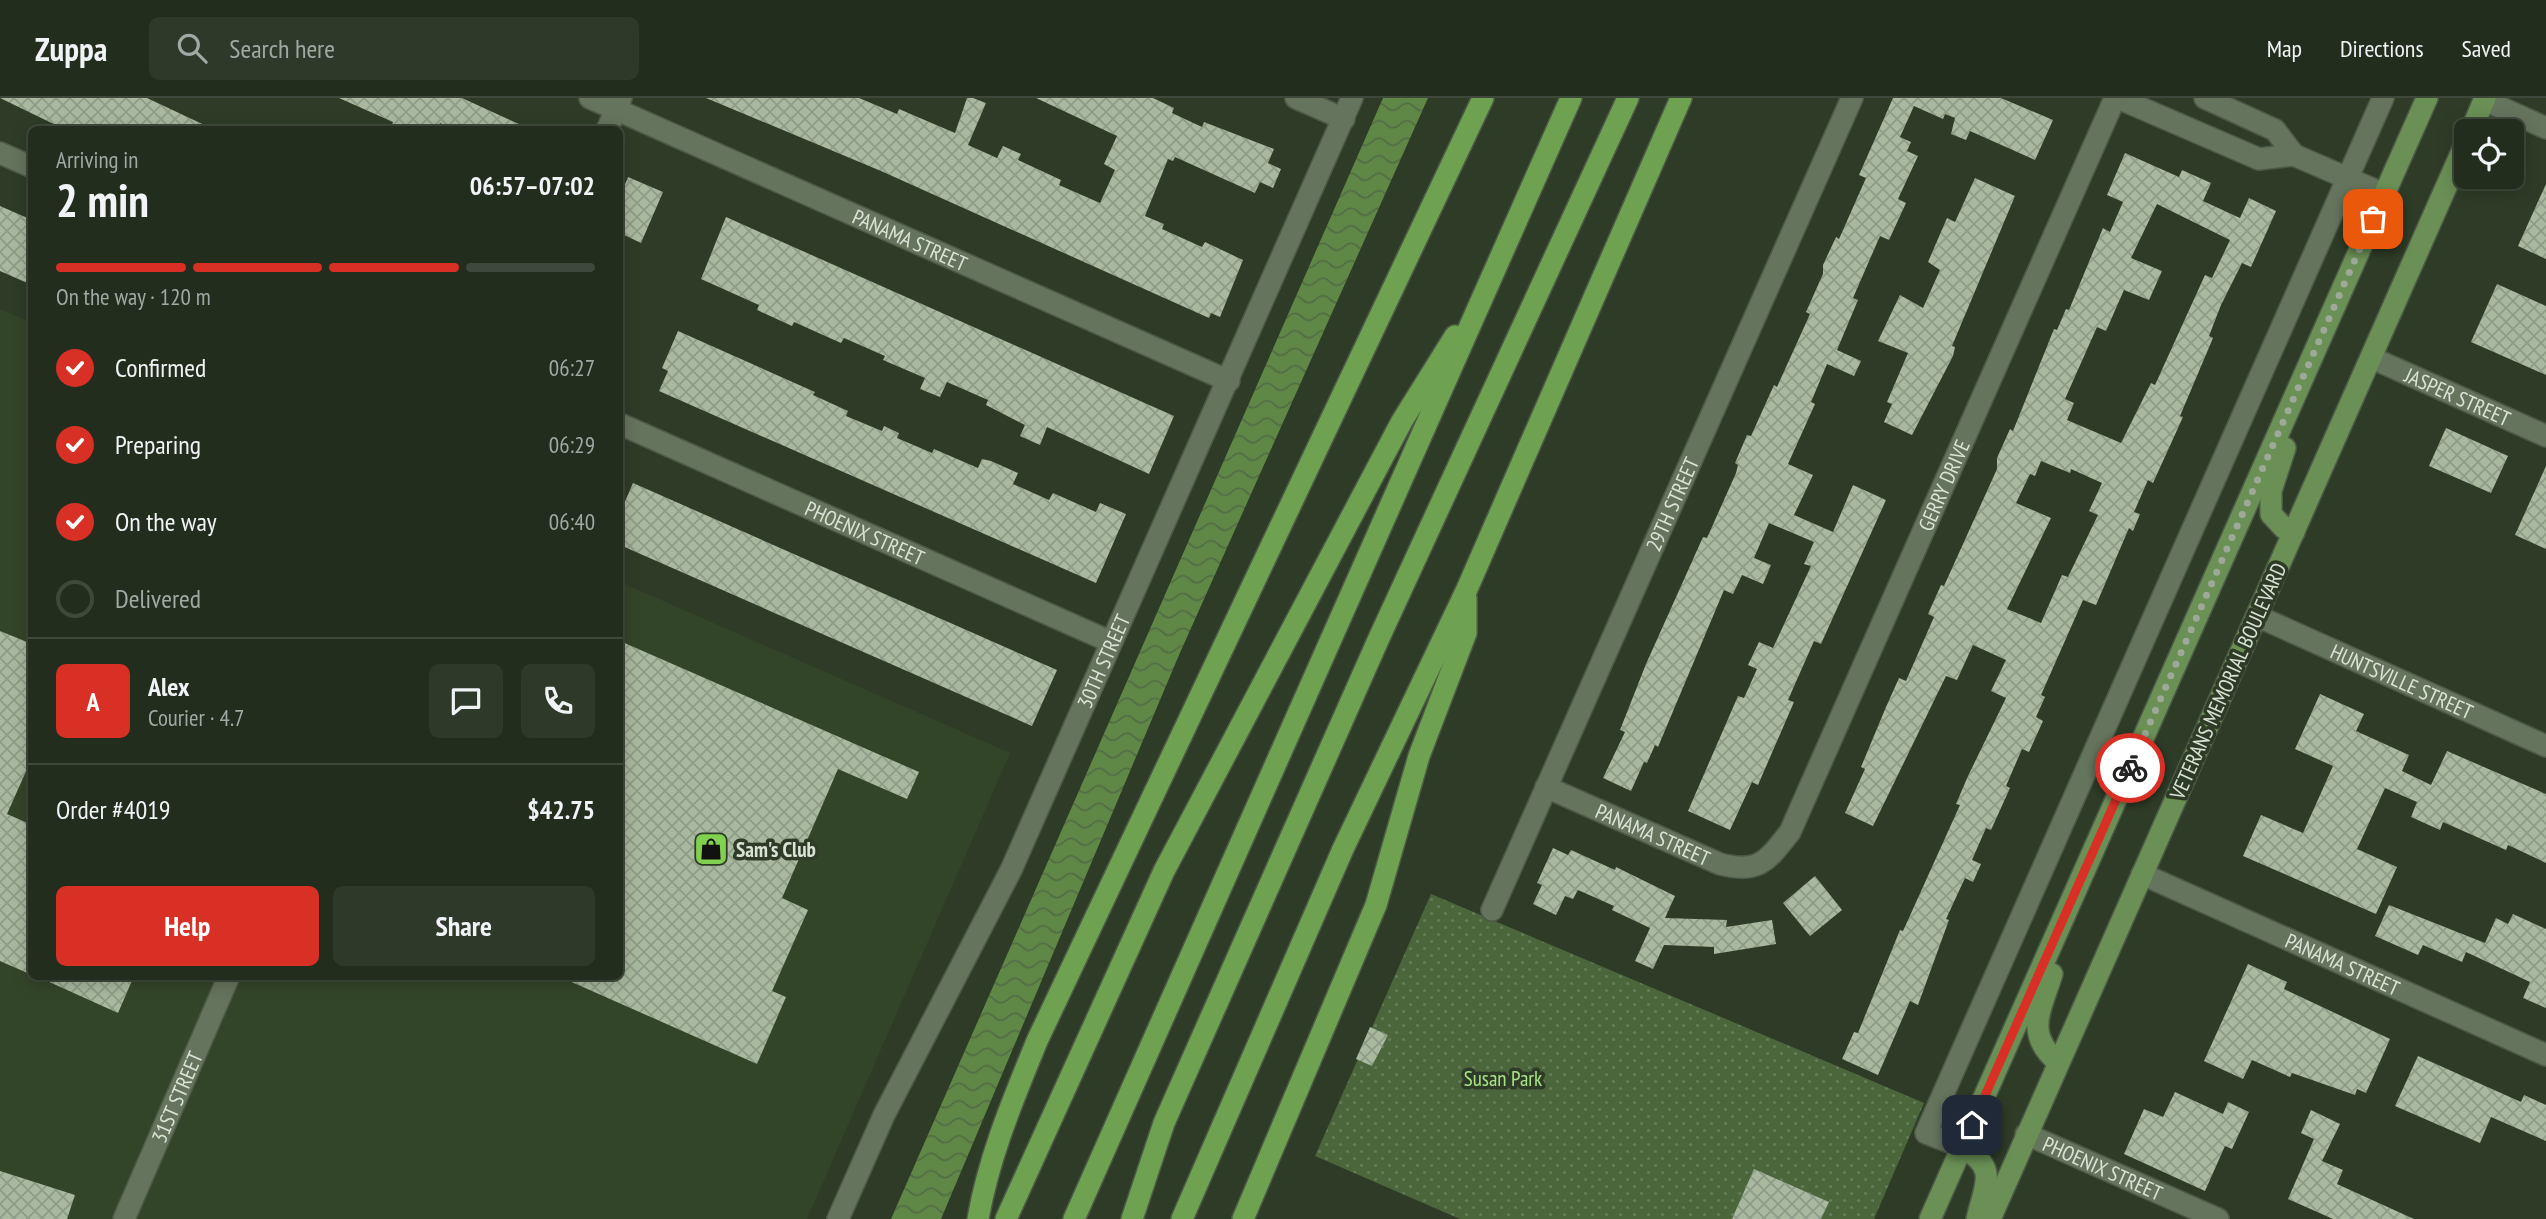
<!DOCTYPE html>
<html lang="en">
<head>
<meta charset="utf-8">
<style>
	body { margin:0; font-family:"PT Sans Narrow",sans-serif; background:#2e392a; color:#f1f3f6; height:100vh; display:flex; flex-direction:column; font-size:26px; white-space:nowrap }
	* { box-sizing:border-box; margin:0 }
	p { font-size:23px; color:#a2a8a4 }
	.icon { flex:none; width:38px; height:38px; fill:none; stroke:currentColor; stroke-width:2; stroke-linecap:round; stroke-linejoin:round }
	.map { position:relative; flex:1; overflow:hidden }
	.sheet { position:absolute; left:28px; top:28px; width:595px; height:854px; display:flex; flex-direction:column; background:#222d1d; border-radius:10px; box-shadow:0 4px 18px #0003,0 0 0 2px #3f493b }
	.sheet>* { flex:none }
	.tools { position:absolute; left:2454px; top:21px; display:grid; gap:14px }
	.tools a { display:grid; place-items:center; width:70px; height:70px; border-radius:10px; background:#222d1d; box-shadow:0 4px 18px #0003,0 0 0 2px #3f493b; font-size:35px }
	.pin { position:absolute; display:grid; place-items:center; width:60px; height:60px; color:#fff; margin:-30px; border-radius:14px; box-shadow:0 4px 10px #0006 }
	.courier { position:absolute; display:grid; place-items:center; width:70px; height:70px; margin:-35px; border:5px solid #d93025; border-radius:50%; background:#fff; color:#222; box-shadow:0 2px 9px #0007 }
	.summary em { font-style:normal; font-weight:600 }
	.summary div { display:flex; flex-direction:column-reverse }
	.summary { display:flex; align-items:center; justify-content:space-between; height:119px; padding:0 28px }
	h1 { font-size:46px; font-weight:600; line-height:52px }
	.bar { display:grid; grid-template-columns:repeat(4,1fr); gap:10px 7px; align-content:center; height:84px; padding:0 28px }
	.bar i { height:9px; border-radius:5px; background:#3f493b }
	.bar .on { background:#d93025 }
	.bar p { grid-column:span 4 }
	.line { display:flex; align-items:center; gap:18px; padding:0 28px; border-top:2px solid #3f493b }
	.line div { flex:1 }
	.round { display:grid; place-items:center; flex:none; width:74px; height:74px; border-radius:10px; background:#2e392a }
	ol { padding:0 28px; list-style:none }
	li { display:flex; align-items:center; gap:21px; height:77px }
	li p { margin-inline-start:auto }
	li .icon { padding:7px; border-radius:50%; background:#d93025; color:#fff; stroke-width:4 }
	li:last-child { color:#a2a8a4 }
	li i { width:38px; height:38px; border:4px solid #3f493b; border-radius:50% }
	.primary-button { display:flex; gap:14px; margin-top:auto; padding:14px 28px }
	.primary-button a { flex:1; height:80px; border-radius:10px; background:#d93025; color:#fff; font-size:28px; font-weight:600; line-height:80px; text-align:center }
	.primary-button a+a { background:#2e392a; color:#f1f3f6 }
	header { display:flex; align-items:center; gap:42px; box-sizing:border-box; height:98px; padding:0 35px; background:#222d1d; border-bottom:2px solid #3f493b }
	header strong { font-size:33px }
	nav { display:flex; gap:38px; margin-inline-start:auto; font-size:24px }
	.search { width:490px; height:63px; background:#2e392a; display:flex; align-items:center; gap:18px; box-sizing:border-box; padding:0 24px; border-radius:10px; color:#a2a8a4; font-size:26px }
	.map>svg:first-child { display:block }
	.built { fill:#334529 }
	.park { fill:url(#park-dots) }
	.water { fill:url(#water-waves) }
	.building { fill:url(#building-cross-hatch); fill-rule:evenodd }
	.lines { fill:none; stroke-linecap:round; stroke-linejoin:round }
	.street-casing { stroke:#4d5947; stroke-width:24 }
	.primary-casing { stroke:#4d5947; stroke-width:24 }
	.highway-casing { stroke:#4d5947; stroke-width:24 }
	.street { stroke:#65745d; stroke-width:21 }
	.primary { stroke:#6a9055; stroke-width:21 }
	.highway { stroke:#6ea250; stroke-width:21 }
	.done { stroke:#9ea999; stroke-width:7; stroke-dasharray:0 12.6 }
	.route { stroke:#d93025; stroke-width:9 }
	.labels { text-anchor:middle; dominant-baseline:central; stroke-width:7; stroke-linejoin:round; paint-order:stroke }
	.street-label { font-size:21px; fill:#dbe3d6; stroke:#2e3c27 }
	.poi-label { font-size:21px; font-weight:bold; fill:#dbe3d6; stroke:#2e3c27; text-anchor:start }
	.park-label { font-size:21px; fill:#a9e388; stroke:#2e3c27 }
</style>
</head>
<body>
<header>
<strong>Zuppa</strong>
<div class="search"><svg class="icon" aria-label="search" viewBox="0 0 24 24"><circle cx="10" cy="10" r="6"/><path d="M15 15l6 6"/></svg>Search here</div>
<nav><a>Map</a><a>Directions</a><a>Saved</a></nav>
</header>
<div class="map">
<svg width="2546" height="1121" viewBox="0 0 2546 1121">
	<defs>
		<pattern id="park-dots" width="8" height="8" patternUnits="userSpaceOnUse" patternTransform="scale(1.75)"><rect width="8" height="8" fill="#4b663b"/><path d="M2 2h.1M6 6h.1" fill="none" stroke="#647c57" stroke-width="1.8" stroke-linecap="round"/></pattern>
		<pattern id="water-waves" width="16" height="10" patternUnits="userSpaceOnUse" patternTransform="scale(1.75)"><rect width="16" height="10" fill="#5f8847"/><path d="M0 5q4-4 8 0t8 0" fill="none" stroke="#536d44"/></pattern>
		<pattern id="building-cross-hatch" width="8" height="8" patternUnits="userSpaceOnUse" patternTransform="scale(1.75)"><rect width="8" height="8" fill="#a8b99f"/><path d="M0 0l8 8M0 8l8-8" fill="none" stroke="#8e9c87"/></pattern>
	</defs>
	<rect width="100%" height="100%" fill="#2e3c27"/>
	<path class="built" d="M0,211l32,14v653h588v-394l390,171 -203,466h-807z"/>
	<path class="park" d="M1431,796l493,209 -50,116h-414l-145,-63z"/>
	<path class="water" d="M1383,0h45l-249,557 -238,564h-50z"/>
	<g class="building">
		<path d="M0,0h147l68,32h-149z"/>
		<path d="M339,0h123l70,32h-78l-14,-7 -3,7h-47l3,-8z"/>
		<path d="M706,0h153l38,16 2,-5 56,24 12,-35h6l13,5 -18,42 29,13 6,-12 18,8 -3,6 43,20 -2,5 41,18 15,-33 -11,-6 13,-28 -81,-38h117l21,10 -2,5 30,14 2,-5 70,27 -6,14 13,6 -8,19 -13,-6 -5,11 -80,-36 -2,4 -5,-2 -23,57 19,8 -2,5 40,18 3,-5 38,18 -23,57 -9,-4 -2,5 -328,-147z"/>
		<path d="M1893,0h108l52,22 -18,40 -65,-29 -4,9 -15,-6 4,-16 -10,-4 -2,5 -29,-13 -14,31 11,5 -4,9 11,5 -20,43 8,4 -17,37 -9,-4 -27,62 5,2 -21,50 24,11 -7,15 -27,-12 -16,38 4,2 -27,60 25,11 -19,40 39,17 20,-47 33,15 -65,144 -7,-3 -26,59 6,2 -36,83 -6,-3 -22,48 -42,-19 50,-115 6,2 13,-29 -9,-4 11,-23 14,6 38,-82 -7,-2 10,-22 -45,-19 -15,35 17,7 -8,19 -21,-9 -9,19 -9,-4 -66,157 -3,-2 -8,18 -3,-1 -13,29 -28,-13 22,-46 -5,-2 26,-66 57,-127 4,1 29,-65 2,-8 -3,-2 12,-28 4,1 23,-51 3,2 33,-73 -4,-2 17,-38v-9l13,-28 3,2 27,-61 -7,-3z"/>
		<path d="M2125,55l54,24 3,-7 29,13 -8,18 37,17 9,-20 27,13 -25,56 -9,-4 -21,42 -12,31 4,2 -33,78 3,1 -30,66 -5,-3 -14,32 6,2 -7,17 -4,-3 -33,77 -13,-5 -42,95 4,2 -9,20 7,4 -14,31 -7,-3 -16,37 4,2 -19,42 -5,-2 -14,32 9,4 -8,18 -8,-4 -19,41 3,1 -31,85 -8,-4 -32,74 -36,-16 12,-27 4,1 42,-103 3,1 57,-126 -4,-1 12,-28 38,-78 -15,-7 15,-31 -33,-15 -16,35 -11,-4 -73,150 -28,-13 20,-44 -4,-2 25,-60 13,-29 7,3 28,-64 -6,-3 13,-29 3,1 53,-117v-11l13,-29 3,2 41,-102 3,1 9,-21 3,1 34,-82 7,4 13,-30 -16,-7zM2157,106l73,36 -18,38 -7,-3 -50,110 -4,-2 -30,60 -54,-23 7,-17 -9,-4 32,-72 9,4 18,-41 25,10 13,-29 -31,-13zM2041,363l29,12 1,-4 31,14 -13,28 9,4 -30,62 -6,-2 -21,48 -34,-14 44,-91 -35,-15 14,-29 5,2z"/>
		<path d="M628,79l35,15 -22,51 -21,-10v-36z"/>
		<path d="M1975,80l40,18 -63,150 3,1 -2,9 -41,79 -28,-13 8,-18 -5,-2 21,-49 -30,-12 22,-46 23,13 17,-38 -12,-8 19,-44 8,4z"/>
		<path d="M2546,86v75l-28,-13z"/>
		<path d="M0,108l32,14v65l-32,-14z"/>
		<path d="M726,119l448,199 -25,58 -102,-47 -7,18 -20,-9 5,-11 -39,-20 2,-5 -41,-18 -7,15 -20,-8 5,-11 -42,-18 2,-4 -41,-18 -3,5 -47,-21 -2,4 -35,-16 2,-5 -58,-26z"/>
		<path d="M2497,186l49,22v69l-75,-33z"/>
		<path d="M678,233l137,61 -2,3 35,16 -2,5 36,15 2,-5 15,7 -2,5 35,15 2,-4 44,19 4,-9 9,2 27,12 -5,11 36,16 4,-7 43,19 4,-9 26,11 -30,69 -437,-192 9,-20 -6,-3z"/>
		<path d="M2446,330l62,28 -17,37 -62,-27z"/>
		<path d="M2546,368v83l-31,-14z"/>
		<path d="M633,385l424,187 -25,56 -412,-181v-32z"/>
		<path d="M0,533l32,13v114l-25,56 25,11v150l-32,-14z"/>
		<path d="M620,543l299,131 -12,27 -69,-30 -56,129 26,12 -36,81 14,6 -29,67 -199,-88h62z"/>
		<path d="M2320,596l44,20 -8,17 53,24 -7,16 29,14 16,-34 99,43v69l-38,-18 -2,5 -63,-28 -3,8 -29,-13 6,-15 -32,-14 -28,61 40,18 -21,47 -133,-58 18,-41 42,18 30,-67 -38,-17z"/>
		<path d="M1553,750l15,7 3,-5 44,20 1,-3 59,29 -10,22 62,2 -1,7 46,-7 4,24 -62,10v-7l-50,-2 -11,24 -18,-8 15,-33 -38,-18 2,-4 -36,-16 -5,9 -8,-3 -9,19 -23,-11 9,-19 -5,-2z"/>
		<path d="M1815,778l27,34 -32,26 -27,-33z"/>
		<path d="M2389,807l96,38 11,-25 12,6 5,-10 33,15v79l-23,-10 7,-16 -64,-30 -4,10 -39,-17 -5,10 -43,-19z"/>
		<path d="M2248,866l39,18 -3,7 106,50 -24,54 -9,-4 -2,6 -63,-22 -2,4 -38,-17 -9,19 -39,-18z"/>
		<path d="M36,878h98l-16,37z"/>
		<path d="M1370,929l18,8 -16,31 -16,-7z"/>
		<path d="M2418,958l103,46 3,-7 22,10v36l-55,-24 -11,26 -85,-37z"/>
		<path d="M2175,994l48,22 5,-12 21,10 -17,37 -7,-3 -20,45 -81,-37 20,-45 19,8z"/>
		<path d="M2311,1012l29,14 -18,37 21,9 -6,14 77,35h-81l-45,-20 26,-60 -13,-6z"/>
		<path d="M1754,1071l75,33 -8,17h-89z"/>
		<path d="M0,1073l75,24 -8,24h-67z"/>
	</g>
	<g class="lines">
		<g class="street-casing">
			<g id="street">
				<path id="s1" d="M590,0l639,283"/>
				<path d="M1296,0l48,21"/>
				<path d="M2118,0l141,61 35,-4"/>
				<path d="M2205,0l70,32 19,25 90,39"/>
				<path d="M2484,2l62,28"/>
				<path d="M607,32l14,-32"/>
				<path d="M0,55l32,14"/>
				<path id="s2" d="M2372,260l174,78"/>
				<path id="s3" d="M620,326l491,218"/>
				<path id="s4" d="M2257,518l289,130"/>
				<path id="s5" d="M1546,689l174,77c39,10 47,-3 70,-32l325,-734"/>
				<path id="s6" d="M2142,776l404,181"/>
				<path id="s7" d="M1492,812l360,-812"/>
				<path id="s8" d="M2026,1036l192,85"/>
				<path d="M1962,1049l-36,-14 457,-1035"/>
				<path id="s9" d="M124,1121l105,-243"/>
				<path id="s10" d="M838,1121l46,-104 127,-245 341,-772"/>
			</g>
		</g>
		<g class="primary-casing">
			<g id="primary">
				<path d="M2471,33l14,-33"/>
				<path d="M2285,350l-14,43v23l13,14 10,4"/>
				<path d="M2052,876c-11,35 -28,60 6,88"/>
				<path d="M1962,1049c37,21 23,37 15,72"/>
				<path d="M1930,1121l497,-1121"/>
				<path d="M1990,1121l476,-1077"/>
			</g>
		</g>
		<g class="highway-casing">
			<g id="highway">
				<path d="M978,1121c11,-63 35,-119 59,-178l446,-943"/>
				<path d="M1006,1121l158,-348 238,-450 53,-85"/>
				<path d="M1074,1121l497,-1121"/>
				<path d="M1132,1121l32,-96 215,-485 249,-540"/>
				<path d="M1182,1121l161,-370 124,-260 214,-491"/>
				<path d="M1243,1121l133,-314 43,-149 47,-123v-35"/>
			</g>
		</g>
		<use href="#street" class="street"/>
		<use href="#primary" class="primary"/>
		<use href="#highway" class="highway"/>
	</g>
	<g class="lines">
		<path class="done" d="M2130,670l243,-549"/>
		<path class="route" d="M1972,1027l158,-357"/>
	</g>
	<defs>
		<g id="shop-square" transform="scale(1.75)"><rect x="-9" y="-9" width="18" height="18" rx="4" fill="#82d04f" stroke="#2e3c27"/><path d="M-5-2.5h2.3a2.7 3.5 0 0 1 5.4 0H5L5.5 6h-11ZM-1.5-2.5h3a1.5 2.3 0 0 0-3 0Z" fill="#111"/></g>
	</defs>
	<g fill-rule="evenodd">
		<use href="#shop-square" x="711" y="751"/>
	</g>
	<g class="labels">
		<g class="street-label">
			<text stroke="none"><textPath href="#s1" startOffset="350">PANAMA STREET</textPath></text>
			<text stroke="none"><textPath href="#s2" startOffset="94">JASPER STREET</textPath></text>
			<text stroke="none"><textPath href="#s5" startOffset="654">GERRY DRIVE</textPath></text>
			<text stroke="none"><textPath href="#s7" startOffset="444">29TH STREET</textPath></text>
			<text stroke="none"><textPath href="#s3" startOffset="268">PHOENIX STREET</textPath></text>
			<text stroke="none"><textPath href="#s10" startOffset="618">30TH STREET</textPath></text>
			<text transform="translate(2228 583) rotate(-66)">VETERANS MEMORIAL BOULEVARD</text>
			<text stroke="none"><textPath href="#s4" startOffset="159">HUNTSVILLE STREET</textPath></text>
			<text stroke="none"><textPath href="#s5" startOffset="117">PANAMA STREET</textPath></text>
			<text stroke="none"><textPath href="#s6" startOffset="220">PANAMA STREET</textPath></text>
			<text stroke="none"><textPath href="#s9" startOffset="133">31ST STREET</textPath></text>
			<text stroke="none"><textPath href="#s8" startOffset="84">PHOENIX STREET</textPath></text>
		</g>
		<g class="poi-label">
			<text x="736" y="751">Sam's Club</text>
		</g>
		<g class="park-label">
			<text x="1503" y="980">Susan Park</text>
		</g>
	</g>
</svg>
<div class="tools">
<a><svg class="icon" aria-label="locate" viewBox="0 0 24 24"><circle cx="12" cy="12" r="6"/><path d="M12 2v4M12 18v4M2 12h4M18 12h4"/></svg></a>
</div>
<div class="pin" style="left:2373px;top:121px;background:#ea580c"><svg class="icon" aria-label="bag" viewBox="0 0 24 24"><path d="M5 8h14l-1 12H6zM9 8a3 3 0 0 1 6 0"/></svg></div>
<div class="pin" style="left:1972px;top:1027px;background:#1f2937"><svg class="icon" aria-label="home" viewBox="0 0 24 24"><path d="M3 11l9-7 9 7M6 9v11h12V9"/></svg></div>
<div class="courier" style="left:2130px;top:670px"><svg class="icon" aria-label="bike" viewBox="0 0 24 24"><circle cx="6" cy="16" r="4"/><circle cx="18" cy="16" r="4"/><path d="M6 16l4-8h5l3 8M10 8l3 8H6M13 5h3"/></svg></div>
<section class="sheet">
<div class="summary"><div><h1>2 min</h1><p>Arriving in</p></div><em>06:57–07:02</em></div>
<div class="bar"><i class="on"></i><i class="on"></i><i class="on"></i><i></i><p>On the way · 120 m</p></div>
<ol>
<li><svg class="icon" aria-label="check" viewBox="0 0 24 24"><path d="M5 12l5 5 9-10"/></svg>Confirmed<p>06:27</p></li>
<li><svg class="icon" aria-label="check" viewBox="0 0 24 24"><path d="M5 12l5 5 9-10"/></svg>Preparing<p>06:29</p></li>
<li><svg class="icon" aria-label="check" viewBox="0 0 24 24"><path d="M5 12l5 5 9-10"/></svg>On the way<p>06:40</p></li>
<li><i></i>Delivered</li>
</ol>
<div class="line" style="height:126px"><b class="round" style="background:#d93025;color:#fff">A</b><div><b>Alex</b><p>Courier · 4.7</p></div><a class="round"><svg class="icon" aria-label="chat" viewBox="0 0 24 24"><path d="M4 5h16v11H9l-5 4z"/></svg></a><a class="round"><svg class="icon" aria-label="phone" viewBox="0 0 24 24"><path d="M5 4h4l2 5-3 2q2 4 5 5l2-3 5 2v4C11 20 4 13 5 4z"/></svg></a></div>
<div class="line" style="height:91px"><div>Order #4019</div><b>$42.75</b></div>
<div class="primary-button"><a>Help</a><a>Share</a></div>
</section>
</div>
</body>
</html>
